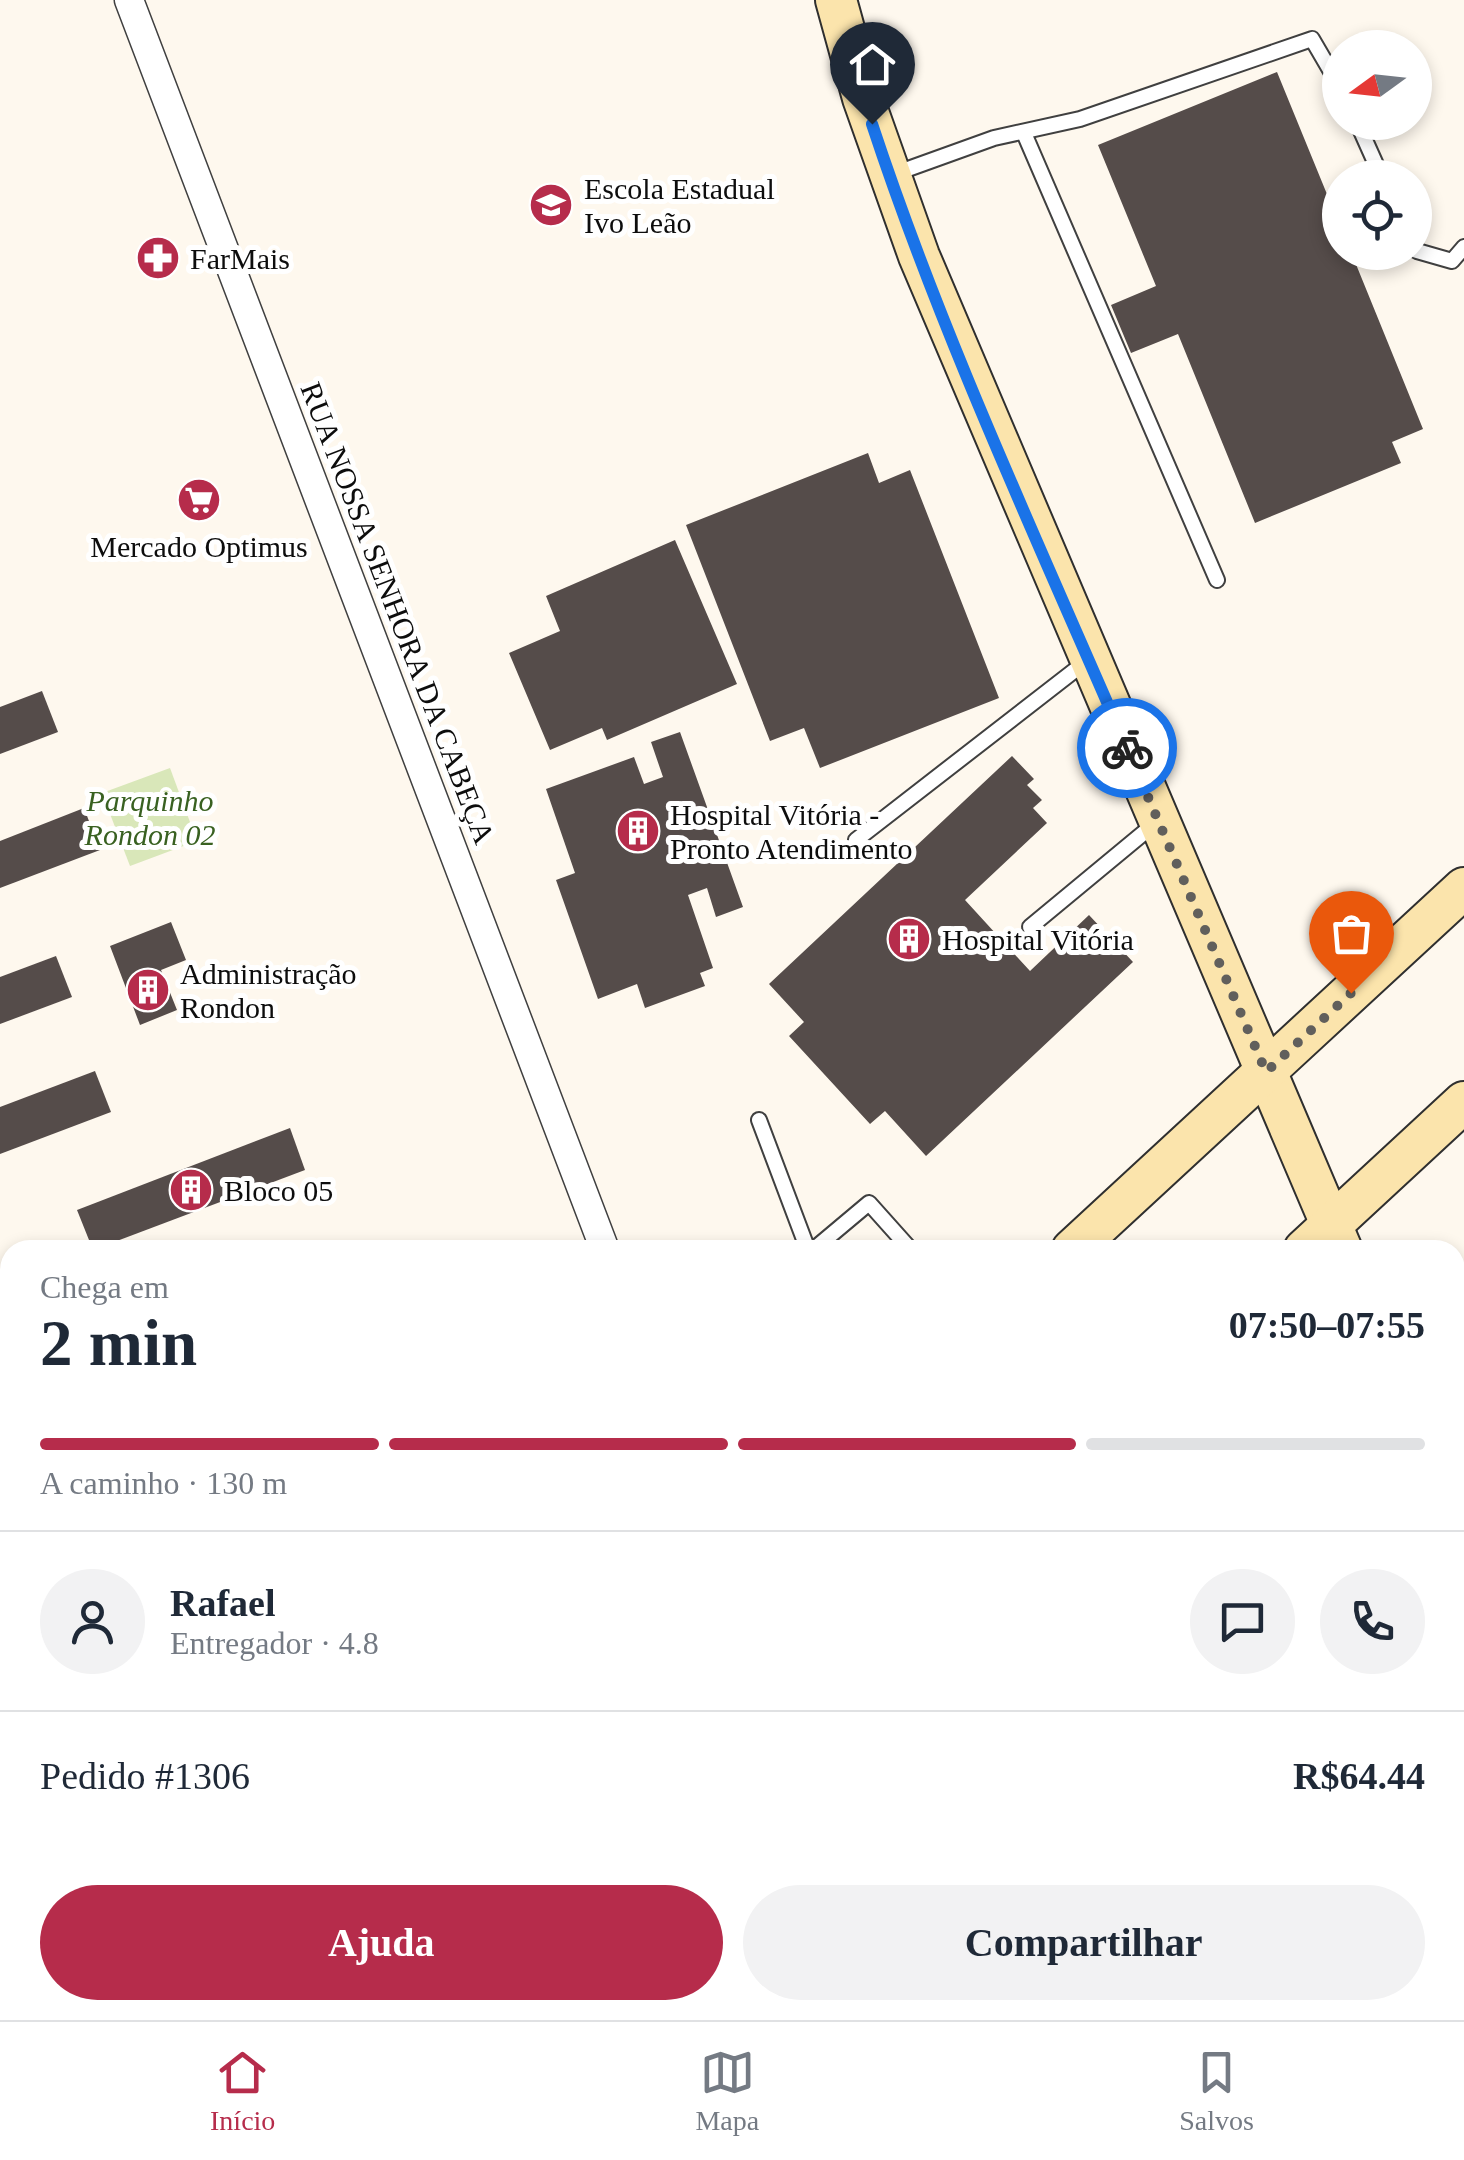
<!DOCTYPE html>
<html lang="pt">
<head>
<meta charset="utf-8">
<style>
	body { margin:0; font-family:"Times New Roman",serif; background:#f2f2f3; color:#1f2937; height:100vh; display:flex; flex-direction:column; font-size:38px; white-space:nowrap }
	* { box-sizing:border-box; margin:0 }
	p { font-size:32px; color:#747a83 }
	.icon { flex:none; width:55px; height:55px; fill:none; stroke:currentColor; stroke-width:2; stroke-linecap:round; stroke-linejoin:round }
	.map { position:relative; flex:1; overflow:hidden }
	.side { position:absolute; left:0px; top:1240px; width:1465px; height:780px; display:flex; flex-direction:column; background:#fff; border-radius:30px 30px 0 0; box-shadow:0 5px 15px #0003 }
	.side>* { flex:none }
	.needle { width:65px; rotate:255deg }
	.fabs { position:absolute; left:1322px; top:30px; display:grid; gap:20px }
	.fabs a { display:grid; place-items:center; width:110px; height:110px; border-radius:50%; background:#fff; box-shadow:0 5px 15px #0003; font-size:50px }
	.pin { position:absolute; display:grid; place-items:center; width:85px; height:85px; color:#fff; margin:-102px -42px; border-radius:50% 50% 50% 0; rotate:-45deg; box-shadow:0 0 10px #0007 }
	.pin .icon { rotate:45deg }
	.courier { position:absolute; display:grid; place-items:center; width:100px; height:100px; margin:-50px; border:8px solid #1a73e8; border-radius:50%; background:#fff; color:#222; box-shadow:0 2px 12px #0007 }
	.overview em { font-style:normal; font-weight:700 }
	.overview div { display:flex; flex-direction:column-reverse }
	.overview { display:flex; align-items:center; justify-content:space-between; height:170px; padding:0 40px }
	h1 { font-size:65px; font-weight:700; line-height:75px }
	.bar { display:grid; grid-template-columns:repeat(4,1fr); gap:15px 10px; align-content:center; height:120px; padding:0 40px }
	.bar i { height:12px; border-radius:8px; background:#e0e1e3 }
	.bar .current { background:#b62c4b }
	.bar p { grid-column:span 4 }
	.line { display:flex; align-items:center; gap:25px; padding:0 40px; border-top:2px solid #e0e1e3 }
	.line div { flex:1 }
	.round { display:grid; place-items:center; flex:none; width:105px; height:105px; border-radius:52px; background:#f2f2f3 }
	.button { display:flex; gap:20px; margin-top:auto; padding:20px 40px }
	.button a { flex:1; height:115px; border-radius:60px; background:#b62c4b; color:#fff; font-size:40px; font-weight:700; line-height:115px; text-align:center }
	.button a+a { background:#f2f2f3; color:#1f2937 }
	.tabs { display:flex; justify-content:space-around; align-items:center; height:140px; border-top:2px solid #e0e1e3; background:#fff; font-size:28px; color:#747a83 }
	.tabs a { display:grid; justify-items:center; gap:5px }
	.tabs .current { color:#b62c4b }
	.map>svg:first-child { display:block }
	.green { fill:#d9e7b9 }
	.building { fill:#554c4a }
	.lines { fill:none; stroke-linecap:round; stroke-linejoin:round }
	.lane-casing { stroke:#404040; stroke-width:18 }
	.street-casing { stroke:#404040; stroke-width:31 }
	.secondary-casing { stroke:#2f2f2f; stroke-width:44 }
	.lane { stroke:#fff; stroke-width:14 }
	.street { stroke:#fff; stroke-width:28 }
	.secondary { stroke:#fbe4ac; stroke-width:40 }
	.done { stroke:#615f5c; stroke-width:10; stroke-dasharray:0 18 }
	.route { stroke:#1a73e8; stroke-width:12 }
	.labels { text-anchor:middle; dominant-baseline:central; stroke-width:10; stroke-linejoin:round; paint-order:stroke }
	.poi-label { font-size:30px; fill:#0d0d0d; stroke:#fff; text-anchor:start }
	.street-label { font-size:30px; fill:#0d0d0d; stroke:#fff }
	.park-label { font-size:30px; font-style:italic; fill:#396121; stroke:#fff }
</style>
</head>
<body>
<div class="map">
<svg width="1464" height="2020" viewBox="0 0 1464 2020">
	<rect width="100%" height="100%" fill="#fef8ee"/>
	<g class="green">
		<path d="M170,768l27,73 -67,25 -28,-73z"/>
		<path d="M885,2010h86l4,10h-86z"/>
	</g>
	<g class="building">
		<path d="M1277,72l63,154v26h11l72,177 -31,13 9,21 -146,60 -77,-189 -47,19 -20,-48 45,-19 -58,-141z"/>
		<path d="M868,453l11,30 31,-13 89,228 -179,70 -16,-40 -34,13 -84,-216z"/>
		<path d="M675,540l62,144 -130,56 -5,-12 -52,22 -41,-97 51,-22 -14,-35z"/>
		<path d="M42,691l16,41 -58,22v-47z"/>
		<path d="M680,732l63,175 -27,10 -9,-29 -19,7 25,73 -13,5 5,13 -60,22 -8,-24 -39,15 -42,-119 19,-7 -29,-84 88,-32 10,27 19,-7 -12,-35z"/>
		<path d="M1012,756l22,23 -7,6 15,15 -9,8 14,15 -82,77 65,71 59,-56 44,47 -207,194 -41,-45 -15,13 -81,-88 15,-14 -35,-38z"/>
		<path d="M84,808l16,42 -100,38v-47z"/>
		<path d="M171,922l15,38 -25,10 16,40 -37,15 -30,-79z"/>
		<path d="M56,956l16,41 -72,27v-47z"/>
		<path d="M95,1071l16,41 -111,42v-47z"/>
		<path d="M290,1128l15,42 -212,80 -16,-40z"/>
	</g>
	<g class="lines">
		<g class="lane-casing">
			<g id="lane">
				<path d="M1357,122l25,56"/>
				<path d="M1024,133l193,447"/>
				<path d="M894,174l100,-36 86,-19 232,-80 28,48"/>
				<path d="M1415,247l2,4 35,10 12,-14"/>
				<path d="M856,840l232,-180"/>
				<path d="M1030,927l128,-106"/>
				<path d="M759,1120l49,130"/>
				<path d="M813,1250l56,-47 42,47"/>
				<path d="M0,1344l10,26"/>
				<path d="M1455,1428l9,-5"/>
				<path d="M0,1463l10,16"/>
				<path d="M0,1561l10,15"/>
			</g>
		</g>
		<g class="street-casing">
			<g id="street">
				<path d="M129,0l476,1250"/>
				<path d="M863,2010l4,10"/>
			</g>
		</g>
		<g class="secondary-casing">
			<g id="secondary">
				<path d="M836,0l27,98 56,158 423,994"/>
				<path d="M1072,1250l392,-362"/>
				<path d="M1304,1250l160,-148"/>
				<path d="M1455,1513l9,21"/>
				<path d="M0,1679l10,15"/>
				<path d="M241,2020l11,-10"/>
				<path d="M471,2020l11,-10"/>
			</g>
		</g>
		<use href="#lane" class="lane"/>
		<use href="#street" class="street"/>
		<use href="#secondary" class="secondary"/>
	</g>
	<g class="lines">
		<path class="done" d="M1127,748l139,324 85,-79"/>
		<path class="route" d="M872,124c70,212 166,418 255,624"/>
	</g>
	<defs>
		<g id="school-disc" transform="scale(2.25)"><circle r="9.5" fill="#b62c4b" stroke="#fff"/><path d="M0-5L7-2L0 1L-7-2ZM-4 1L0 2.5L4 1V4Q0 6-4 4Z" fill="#fff"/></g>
		<g id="pharmacy-disc" transform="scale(2.25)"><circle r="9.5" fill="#b62c4b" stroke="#fff"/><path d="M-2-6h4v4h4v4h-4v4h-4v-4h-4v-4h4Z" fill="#fff"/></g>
		<g id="supermarket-disc" transform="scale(2.25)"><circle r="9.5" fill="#b62c4b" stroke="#fff"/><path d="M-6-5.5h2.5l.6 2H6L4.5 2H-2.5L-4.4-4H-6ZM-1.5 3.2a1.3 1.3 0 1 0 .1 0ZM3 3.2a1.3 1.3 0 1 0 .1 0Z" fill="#fff"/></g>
		<g id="building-disc" transform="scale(2.25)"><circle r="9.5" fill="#b62c4b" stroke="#fff"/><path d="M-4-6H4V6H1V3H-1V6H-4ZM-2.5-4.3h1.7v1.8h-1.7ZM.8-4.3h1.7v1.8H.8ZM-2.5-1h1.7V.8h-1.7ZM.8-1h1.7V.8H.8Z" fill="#fff"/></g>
	</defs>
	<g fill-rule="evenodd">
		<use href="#school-disc" x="551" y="205"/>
		<use href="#pharmacy-disc" x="158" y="258"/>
		<use href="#supermarket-disc" x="199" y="500"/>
		<use href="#building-disc" x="638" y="831"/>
		<use href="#building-disc" x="909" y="939"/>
		<use href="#building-disc" x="148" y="990"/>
		<use href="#building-disc" x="191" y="1190"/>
	</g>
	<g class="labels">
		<g class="poi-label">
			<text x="584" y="188">Escola Estadual<tspan x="584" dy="34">Ivo Leão</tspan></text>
			<text x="190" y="258">FarMais</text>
			<text x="199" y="546" text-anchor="middle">Mercado Optimus</text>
			<text x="670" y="814">Hospital Vitória -<tspan x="670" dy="34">Pronto Atendimento</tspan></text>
			<text x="942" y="939">Hospital Vitória</text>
			<text x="180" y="973">Administração<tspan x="180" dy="34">Rondon</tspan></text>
			<text x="224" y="1190">Bloco 05</text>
		</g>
		<g class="street-label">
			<text transform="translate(398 613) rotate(69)">RUA NOSSA SENHORA DA CABEÇA</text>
		</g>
		<g class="park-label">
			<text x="150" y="800">Parquinho<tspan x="150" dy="34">Rondon 02</tspan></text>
		</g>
	</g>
</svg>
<div class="fabs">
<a><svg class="needle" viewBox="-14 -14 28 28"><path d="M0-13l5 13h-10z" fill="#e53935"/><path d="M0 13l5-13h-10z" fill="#747a83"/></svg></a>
<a><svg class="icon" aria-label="locate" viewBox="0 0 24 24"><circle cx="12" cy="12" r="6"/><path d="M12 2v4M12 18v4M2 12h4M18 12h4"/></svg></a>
</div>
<div class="pin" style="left:1351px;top:993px;background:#ea580c"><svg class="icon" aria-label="bag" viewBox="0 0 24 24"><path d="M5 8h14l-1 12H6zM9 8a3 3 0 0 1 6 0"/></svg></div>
<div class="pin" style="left:872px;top:124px;background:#1f2937"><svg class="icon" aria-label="home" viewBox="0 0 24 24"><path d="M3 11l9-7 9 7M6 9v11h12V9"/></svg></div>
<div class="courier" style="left:1127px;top:748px"><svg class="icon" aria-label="bike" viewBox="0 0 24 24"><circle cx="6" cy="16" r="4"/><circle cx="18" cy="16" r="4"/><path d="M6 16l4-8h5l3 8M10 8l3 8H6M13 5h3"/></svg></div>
<section class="side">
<div class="overview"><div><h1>2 min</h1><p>Chega em</p></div><em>07:50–07:55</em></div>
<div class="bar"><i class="current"></i><i class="current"></i><i class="current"></i><i></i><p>A caminho · 130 m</p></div>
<div class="line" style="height:180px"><a class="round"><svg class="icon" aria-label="person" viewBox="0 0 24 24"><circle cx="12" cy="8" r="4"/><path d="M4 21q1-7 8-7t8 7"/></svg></a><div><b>Rafael</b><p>Entregador · 4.8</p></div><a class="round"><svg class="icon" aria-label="chat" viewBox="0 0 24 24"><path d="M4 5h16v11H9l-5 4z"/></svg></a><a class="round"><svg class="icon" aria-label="phone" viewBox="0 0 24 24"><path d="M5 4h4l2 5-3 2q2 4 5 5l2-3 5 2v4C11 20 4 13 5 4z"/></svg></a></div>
<div class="line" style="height:130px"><div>Pedido #1306</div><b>R$64.44</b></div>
<div class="button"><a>Ajuda</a><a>Compartilhar</a></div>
</section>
</div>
<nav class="tabs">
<a class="current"><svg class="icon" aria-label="home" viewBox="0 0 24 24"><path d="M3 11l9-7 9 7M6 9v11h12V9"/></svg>Início</a>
<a><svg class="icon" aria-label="map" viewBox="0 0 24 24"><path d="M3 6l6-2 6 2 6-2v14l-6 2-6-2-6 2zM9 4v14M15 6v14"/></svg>Mapa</a>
<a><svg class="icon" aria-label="saved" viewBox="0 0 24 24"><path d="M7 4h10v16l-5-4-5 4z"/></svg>Salvos</a>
</nav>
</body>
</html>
